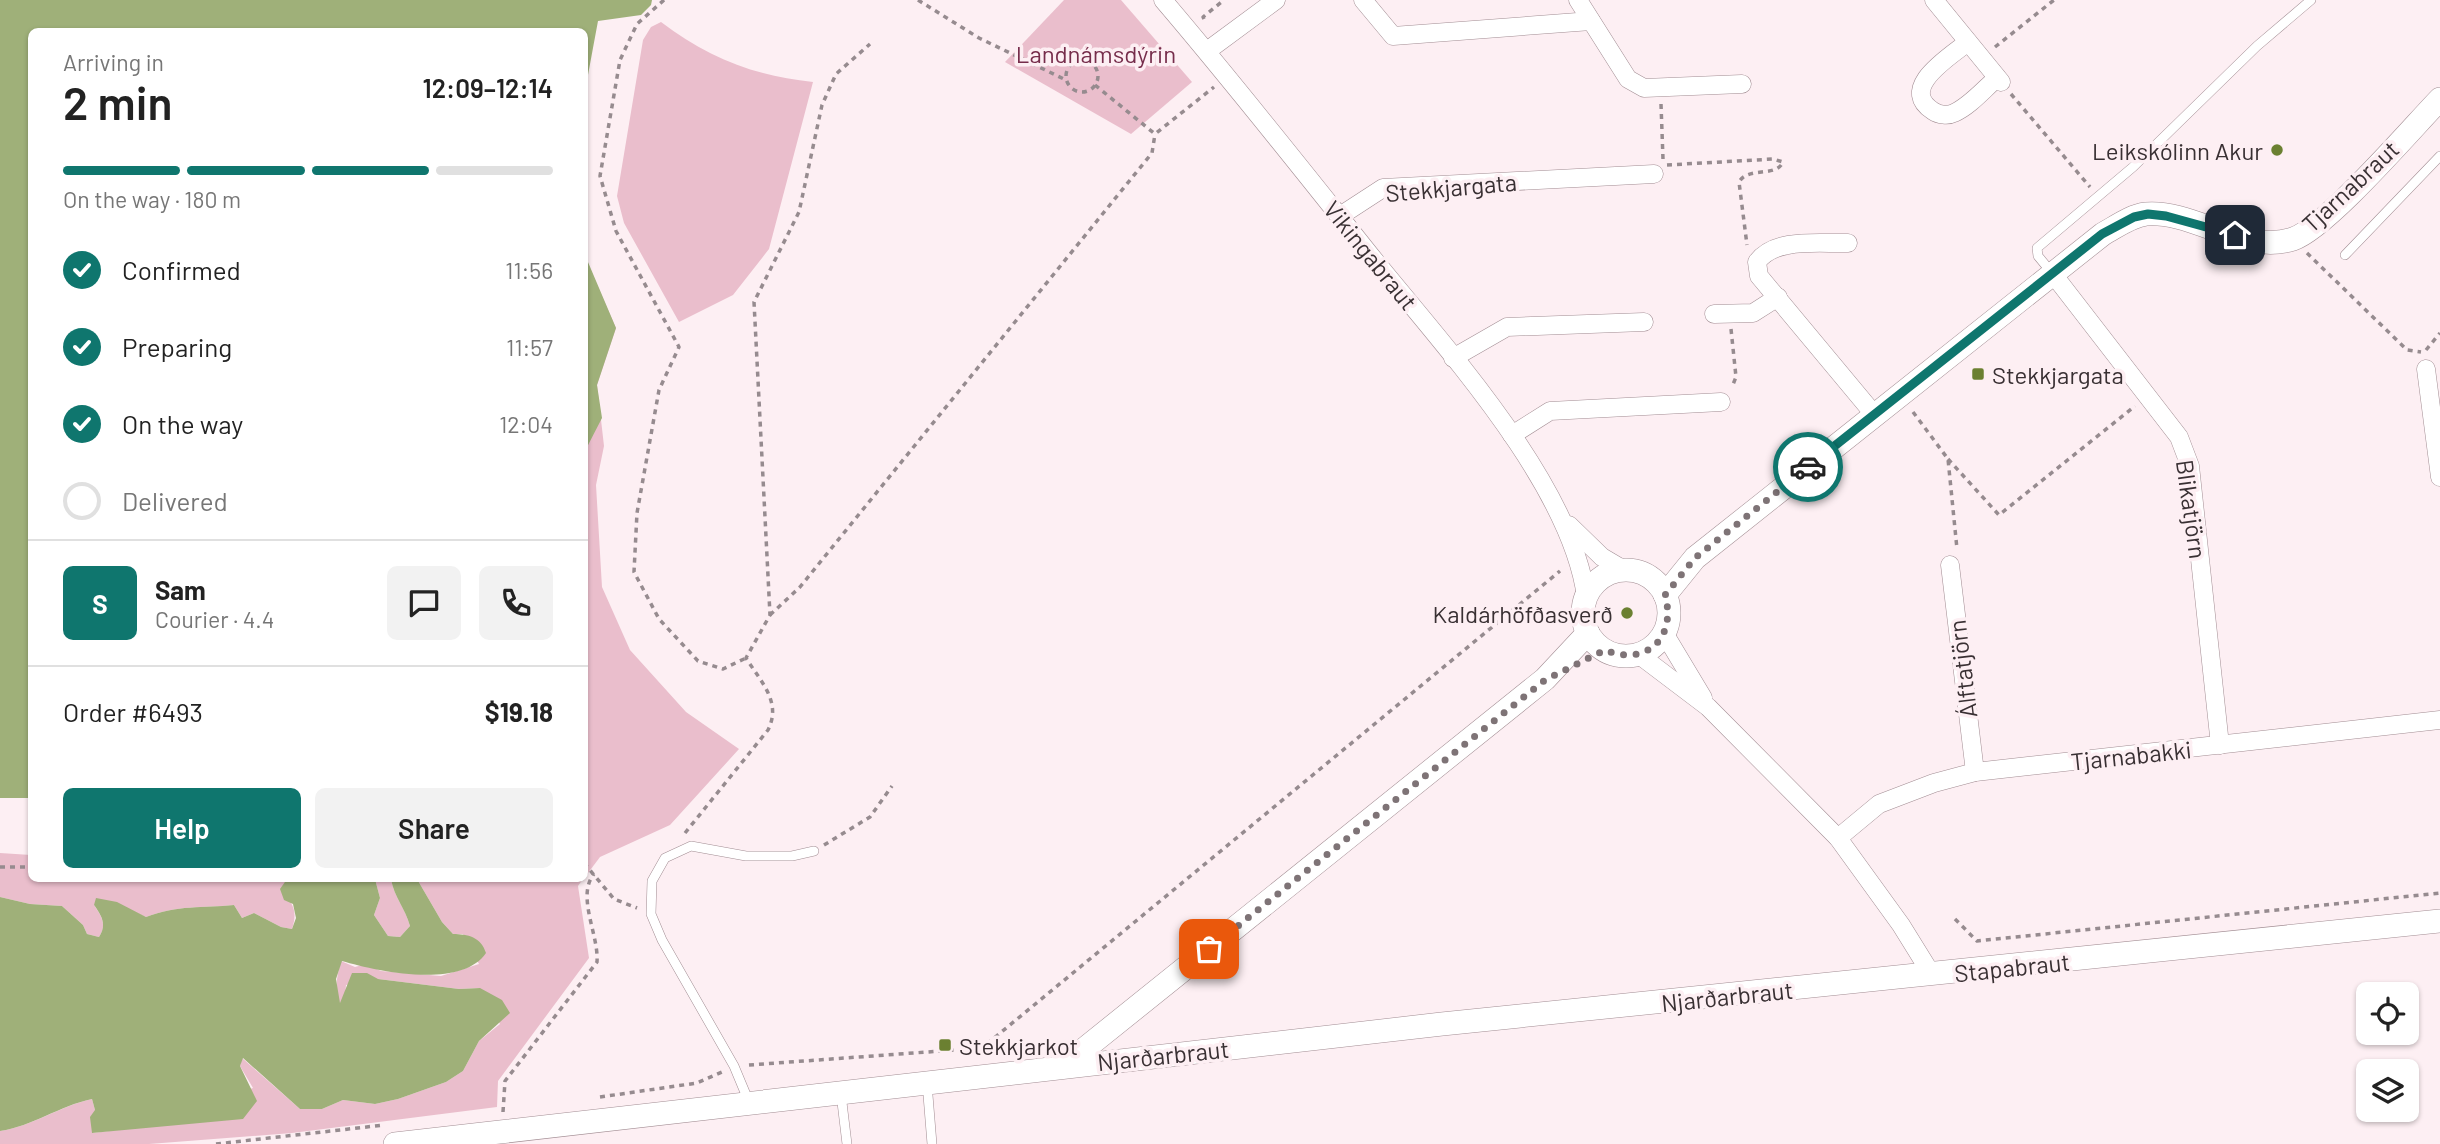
<!DOCTYPE html>
<html lang="en">
<head>
<meta charset="utf-8">
<style>
	body { margin:0; font-family:Barlow,sans-serif; background:#f2f2f2; color:#222; height:100vh; display:flex; flex-direction:column; font-size:26px; white-space:nowrap }
	* { box-sizing:border-box; margin:0 }
	p { font-size:23px; color:#767676 }
	.icon { flex:none; width:38px; height:38px; fill:none; stroke:currentColor; stroke-width:2; stroke-linecap:round; stroke-linejoin:round }
	.map { position:relative; flex:1; overflow:hidden }
	.sheet { position:absolute; left:28px; top:28px; width:560px; height:854px; display:flex; flex-direction:column; background:#fff; border-radius:10px; box-shadow:0 2px 5px #0004 }
	.sheet>* { flex:none }
	.tools { position:absolute; left:2356px; top:982px; display:grid; gap:14px }
	.tools a { display:grid; place-items:center; width:63px; height:63px; border-radius:10px; background:#fff; box-shadow:0 2px 5px #0004; font-size:35px }
	.pin { position:absolute; display:grid; place-items:center; width:60px; height:60px; color:#fff; margin:-30px; border-radius:14px; box-shadow:0 4px 10px #0006 }
	.courier { position:absolute; display:grid; place-items:center; width:70px; height:70px; margin:-35px; border:5px solid #0f766e; border-radius:50%; background:#fff; color:#222; box-shadow:0 2px 9px #0007 }
	.head em { font-style:normal; font-weight:600 }
	.head div { display:flex; flex-direction:column-reverse }
	.head { display:flex; align-items:center; justify-content:space-between; height:119px; padding:0 35px }
	h1 { font-size:46px; font-weight:600; line-height:52px }
	.bar { display:grid; grid-template-columns:repeat(4,1fr); gap:10px 7px; align-content:center; height:84px; padding:0 35px }
	.bar i { height:9px; border-radius:5px; background:#e0e0e0 }
	.bar .current { background:#0f766e }
	.bar p { grid-column:span 4 }
	.line { display:flex; align-items:center; gap:18px; padding:0 35px; border-top:2px solid #e0e0e0 }
	.line div { flex:1 }
	.round { display:grid; place-items:center; flex:none; width:74px; height:74px; border-radius:10px; background:#f2f2f2 }
	ol { padding:0 35px; list-style:none }
	li { display:flex; align-items:center; gap:21px; height:77px }
	li p { margin-inline-start:auto }
	li .icon { padding:7px; border-radius:50%; background:#0f766e; color:#fff; stroke-width:4 }
	li:last-child { color:#767676 }
	li i { width:38px; height:38px; border:4px solid #e0e0e0; border-radius:50% }
	.action { display:flex; gap:14px; margin-top:auto; padding:14px 35px }
	.action a { flex:1; height:80px; border-radius:10px; background:#0f766e; color:#fff; font-size:28px; font-weight:600; line-height:80px; text-align:center }
	.action a+a { background:#f2f2f2; color:#222 }
	.map>svg:first-child { display:block }
	.green { fill:#eabecc }
	.water { fill:#9fb079 }
	.lines { fill:none; stroke-linecap:round; stroke-linejoin:round }
	.service-casing { stroke:#a28d93; stroke-width:10 }
	.minor-casing { stroke:#a28d93; stroke-width:19 }
	.tertiary-casing { stroke:#a28d93; stroke-width:24 }
	.path { stroke:#968b8f; stroke-width:3.5; stroke-dasharray:5 5; stroke-linecap:butt }
	.service { stroke:#fff; stroke-width:9 }
	.minor { stroke:#fff; stroke-width:18 }
	.tertiary { stroke:#fff; stroke-width:23 }
	.done { stroke:#7e7376; stroke-width:7; stroke-dasharray:0 12.6 }
	.route { stroke:#0f766e; stroke-width:9 }
	.poi-dot { fill:#6b8031; stroke:#fdeff3; stroke-width:2.5 }
	.labels { text-anchor:middle; dominant-baseline:central; stroke-width:7; stroke-linejoin:round; paint-order:stroke }
	.park-label { font-size:24px; fill:#762d4b; stroke:#fdeff3 }
	.poi-label { font-size:24px; fill:#393033; stroke:#fdeff3; text-anchor:end }
	.street-label { font-size:24px; fill:#393033; stroke:#fdeff3 }
</style>
</head>
<body>
<div class="map">
<svg width="2440" height="1144" viewBox="0 0 2440 1144">
	<rect width="100%" height="100%" fill="#fdeff3"/>
	<g class="green">
		<path d="M1064,0h57l71,82 -61,52 -126,-72z"/>
		<path d="M661,22c47,36 94,54 152,60l-44,167 -36,46 -54,27 -55,-99 -7,-27 26,-156 8,-13z"/>
		<path d="M584,255l32,73 -19,57 7,61 -8,39 6,102 28,63 56,62 53,37 -69,76 -70,32 -15,20z"/>
		<path d="M0,853l31,2 1,23 255,1 -6,11c12,13 17,21 11,39l-11,-2 -27,-14 -12,5 -8,-13c-31,3 -57,0 -88,12 -19,-8 -31,-18 -52,-12 8,12 13,20 5,32l-12,-3 -4,-9 -21,-19 -32,-2 -30,-7z"/>
		<path d="M375,879h16c3,18 14,29 19,47l-10,11 -12,-1 -14,-21 6,-17z"/>
		<path d="M417,879h166l-5,7 11,72 -91,123 -1,26 -205,26 -143,11h-149v-13c33,-5 60,-25 92,-32l3,11 -2,23 24,-3 136,-42 -13,-22 2,-8 58,51h22l21,-9 32,4 23,-5 48,-17 17,-11 16,-30 21,-17 -21,-36 -20,1 -81,-10 -32,6 -1,12 -5,7c-6,-16 -3,-28 1,-43l14,6 11,-3 15,7 60,5 38,-12 -16,-30h-10l-11,-12z"/>
	</g>
	<g class="water">
		<path d="M0,0h652l-1,5 -10,10 -43,6 -13,70 -1,-59h-552l-1,766h-31z"/>
		<path d="M585,255l31,73 -19,57 5,33 -17,33z"/>
		<path d="M287,879h88l5,19 -6,17 14,21 12,1 10,-11c-5,-18 -16,-29 -19,-47h26l25,43 11,12c15,0 28,3 33,19 -25,37 -110,18 -144,8l-6,18 4,24 12,-30h15l11,6 81,10 21,-1 22,12 8,13 -31,28 -16,30 -17,11 -48,17 -23,5 -32,-4 -21,9h-22l-57,-51 -3,8 17,35 -14,18 -151,14 -2,-16 5,-7 -3,-11c-33,7 -59,27 -92,32v-234l30,7 32,2 21,19 4,9 12,3c8,-12 3,-21 -5,-32l2,-7 21,4 29,15c31,-12 57,-9 88,-12l8,13 12,-5 27,14 11,2 4,-11 -3,-14 -9,-4 -4,-11z"/>
	</g>
	<g class="lines">
		<g class="service-casing">
			<g id="service">
				<path d="M2345,255l95,-99"/>
				<path d="M2052,273l-14,-17 -1,-8 96,-81 124,-121 54,-46"/>
				<path d="M927,1083l5,61"/>
				<path d="M841,1094l6,50"/>
				<path d="M749,1102l-15,-36 -72,-126 -11,-26 1,-33 13,-23 26,-12 55,10h46l22,-5"/>
			</g>
		</g>
		<g class="minor-casing">
			<g id="minor">
				<path d="M1163,0c70,82 137,167 204,251 72,90 204,231 219,346"/>
				<path d="M1363,0l30,36 198,-15"/>
				<path d="M1578,0l50,79 16,9 98,-4"/>
				<path d="M1934,0l67,82"/>
				<path d="M1968,42c-17,14 -71,46 -35,69 6,4 15,5 21,2 16,-7 30,-24 43,-35"/>
				<path d="M1207,51l69,-51"/>
				<path d="M1340,216l43,-28 271,-14"/>
				<path d="M1848,243c-29,1 -73,-6 -91,19l2,14 114,137"/>
				<path d="M2053,274l126,163 11,29 30,279"/>
				<path d="M1714,314l39,-1 25,-16"/>
				<path d="M1453,358l54,-31 137,-5"/>
				<path d="M2426,369l14,108"/>
				<path d="M1512,435l38,-24 171,-9"/>
				<path d="M1569,525l33,32 22,13"/>
				<path d="M1950,565l25,207"/>
				<path d="M1664,633l39,65"/>
				<path d="M1638,654l70,53 130,131 63,87 31,50"/>
				<path d="M1838,838l41,-34 55,-21 41,-11 465,-52"/>
			</g>
		</g>
		<g class="tertiary-casing">
			<g id="tertiary">
				<circle cx="1626" cy="613" r="43"/>
				<path d="M1665,595l30,-37 408,-324c13,-7 27,-18 43,-20 48,-4 98,41 147,25 33,-11 118,-110 147,-140"/>
				<path d="M1062,1067l483,-388 43,-46"/>
				<path d="M395,1144l1047,-120 998,-103"/>
			</g>
		</g>
		<g class="path">
			<path d="M664,0l-27,24 -17,36 -20,116 16,55 63,116 -20,43 -22,123 -3,59 25,47 39,42 25,8 23,-11"/>
			<path d="M918,0l61,38 87,42"/>
			<path d="M1204,19l-1,-2 21,-17"/>
			<path d="M1995,47l59,-47"/>
			<circle cx="1082" cy="76" r="16"/>
			<path d="M1095,85l60,49 59,-47"/>
			<path d="M2011,94l79,93"/>
			<path d="M1661,104l2,55"/>
			<path d="M1667,165l106,-6 10,3c-7,16 -35,4 -44,20l8,63"/>
			<path d="M2307,253l100,97 14,2"/>
			<path d="M1731,329l5,48 -4,10"/>
			<path d="M2426,350l14,-17"/>
			<path d="M1913,412l35,47 9,90"/>
			<path d="M1948,459l51,56 136,-109"/>
			<path d="M770,615l30,-28 352,-434 3,-19"/>
			<path d="M685,833l83,-103c14,-28 -7,-48 -22,-72l24,-43 -16,-313 45,-90 23,-107 14,-31 34,-30"/>
			<path d="M824,845l46,-28 22,-31"/>
			<path d="M584,863l30,36 23,9"/>
			<path d="M0,867h32"/>
			<path d="M1955,919l22,22 463,-48"/>
			<path d="M749,1065l233,-17 578,-477"/>
			<path d="M600,1097l97,-14 25,-11"/>
			<path d="M503,1112l2,-31 92,-119c2,-27 -21,-66 -3,-88"/>
			<path d="M216,1144l168,-19"/>
		</g>
		<use href="#service" class="service"/>
		<use href="#minor" class="minor"/>
		<use href="#tertiary" class="tertiary"/>
	</g>
	<g class="lines">
		<path class="done" d="M1209,949l336,-269 60,-30c42,17 72,-13 60,-55l30,-37 113,-91"/>
		<path class="route" d="M1808,467l294,-233 32,-17 14,-3 18,2 69,19"/>
	</g>
	<g class="poi-dot">
		<circle cx="2277" cy="150" r="7"/>
		<rect x="1971" y="367" width="14" height="14" rx="3.5"/>
		<circle cx="1627" cy="613" r="7"/>
		<rect x="938" y="1038" width="14" height="14" rx="3.5"/>
	</g>
	<g class="labels">
		<g class="park-label">
			<text x="1096" y="53">Landnámsdýrin</text>
		</g>
		<g class="poi-label">
			<text x="2263" y="150">Leikskólinn Akur</text>
			<text x="1992" y="374" text-anchor="start">Stekkjargata</text>
			<text x="1613" y="613">Kaldárhöfðasverð</text>
			<text x="959" y="1045" text-anchor="start">Stekkjarkot</text>
		</g>
		<g class="street-label">
			<text transform="translate(2350 186) rotate(-43)">Tjarnabraut</text>
			<text transform="translate(1451 187) rotate(-5)">Stekkjargata</text>
			<text transform="translate(1371 255) rotate(51)">Vikingabraut</text>
			<text transform="translate(2192 509) rotate(82)">Blikatjörn</text>
			<text transform="translate(1962 669) rotate(-97)">Álftatjörn</text>
			<text transform="translate(2131 755) rotate(-6)">Tjarnabakki</text>
			<text transform="translate(2012 967) rotate(-6)">Stapabraut</text>
			<text transform="translate(1727 996) rotate(-6)">Njarðarbraut</text>
			<text transform="translate(1163 1055) rotate(-6)">Njarðarbraut</text>
		</g>
	</g>
</svg>
<div class="tools">
<a><svg class="icon" aria-label="locate" viewBox="0 0 24 24"><circle cx="12" cy="12" r="6"/><path d="M12 2v4M12 18v4M2 12h4M18 12h4"/></svg></a>
<a><svg class="icon" aria-label="layers" viewBox="0 0 24 24"><path d="M12 4l9 5-9 5-9-5zM3 14l9 5 9-5"/></svg></a>
</div>
<div class="pin" style="left:1209px;top:949px;background:#ea580c"><svg class="icon" aria-label="bag" viewBox="0 0 24 24"><path d="M5 8h14l-1 12H6zM9 8a3 3 0 0 1 6 0"/></svg></div>
<div class="pin" style="left:2235px;top:235px;background:#1f2937"><svg class="icon" aria-label="home" viewBox="0 0 24 24"><path d="M3 11l9-7 9 7M6 9v11h12V9"/></svg></div>
<div class="courier" style="left:1808px;top:467px"><svg class="icon" aria-label="car" viewBox="0 0 24 24"><path d="M5 17H2v-5l4-1 3-4h7l3 4 3 1v5h-3M9 17h6M6 11h13"/><circle cx="7" cy="17" r="2"/><circle cx="17" cy="17" r="2"/></svg></div>
<section class="sheet">
<div class="head"><div><h1>2 min</h1><p>Arriving in</p></div><em>12:09–12:14</em></div>
<div class="bar"><i class="current"></i><i class="current"></i><i class="current"></i><i></i><p>On the way · 180 m</p></div>
<ol>
<li><svg class="icon" aria-label="check" viewBox="0 0 24 24"><path d="M5 12l5 5 9-10"/></svg>Confirmed<p>11:56</p></li>
<li><svg class="icon" aria-label="check" viewBox="0 0 24 24"><path d="M5 12l5 5 9-10"/></svg>Preparing<p>11:57</p></li>
<li><svg class="icon" aria-label="check" viewBox="0 0 24 24"><path d="M5 12l5 5 9-10"/></svg>On the way<p>12:04</p></li>
<li><i></i>Delivered</li>
</ol>
<div class="line" style="height:126px"><b class="round" style="background:#0f766e;color:#fff">S</b><div><b>Sam</b><p>Courier · 4.4</p></div><a class="round"><svg class="icon" aria-label="chat" viewBox="0 0 24 24"><path d="M4 5h16v11H9l-5 4z"/></svg></a><a class="round"><svg class="icon" aria-label="phone" viewBox="0 0 24 24"><path d="M5 4h4l2 5-3 2q2 4 5 5l2-3 5 2v4C11 20 4 13 5 4z"/></svg></a></div>
<div class="line" style="height:91px"><div>Order #6493</div><b>$19.18</b></div>
<div class="action"><a>Help</a><a>Share</a></div>
</section>
</div>
</body>
</html>
